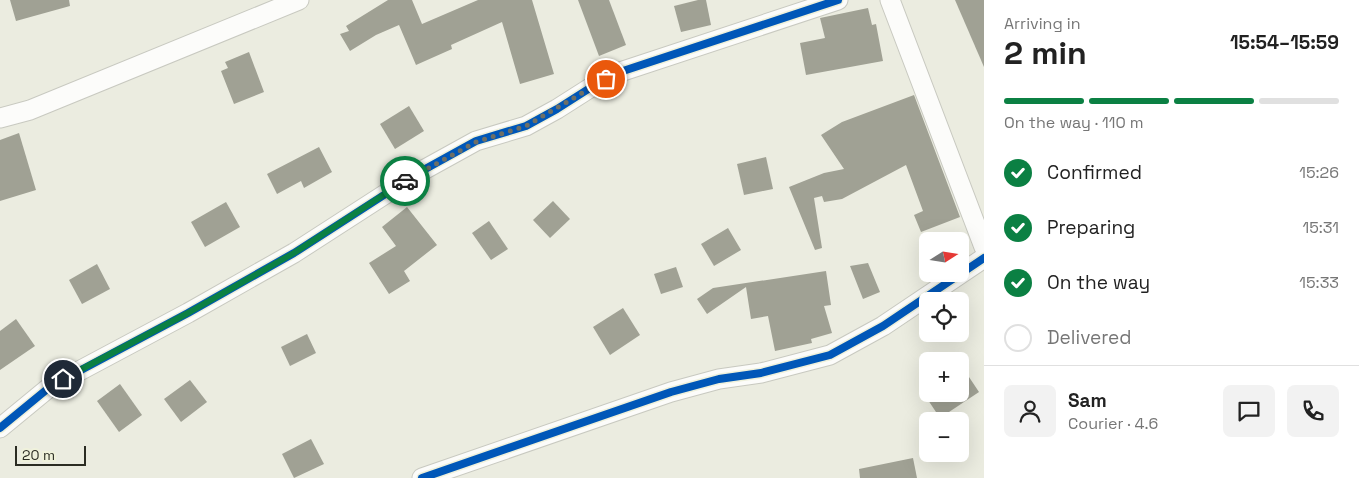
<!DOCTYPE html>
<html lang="en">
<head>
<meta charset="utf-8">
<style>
	body { margin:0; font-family:"Space Grotesk",sans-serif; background:#f2f2f2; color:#222; height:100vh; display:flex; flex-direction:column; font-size:19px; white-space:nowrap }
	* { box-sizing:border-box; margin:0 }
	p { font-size:16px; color:#767676 }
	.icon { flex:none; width:28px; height:28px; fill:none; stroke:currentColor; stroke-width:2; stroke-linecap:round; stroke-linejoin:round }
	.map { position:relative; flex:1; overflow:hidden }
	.details { display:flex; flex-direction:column; background:#fff; width:375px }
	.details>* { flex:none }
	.needle { width:32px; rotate:78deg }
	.buttons { position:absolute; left:919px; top:232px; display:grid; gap:10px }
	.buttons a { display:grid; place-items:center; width:50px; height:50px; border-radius:8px; background:#fff; box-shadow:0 5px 20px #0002; font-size:25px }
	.scale { position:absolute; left:15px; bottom:12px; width:71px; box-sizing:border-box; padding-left:5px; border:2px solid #2b2c23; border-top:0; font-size:14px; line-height:18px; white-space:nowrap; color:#2b2c23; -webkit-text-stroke:4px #eff1db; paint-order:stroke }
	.pin { position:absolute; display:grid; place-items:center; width:42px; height:42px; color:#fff; margin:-21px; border:2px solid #fff; border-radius:50%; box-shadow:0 1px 5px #0007 }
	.courier { position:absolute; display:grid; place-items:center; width:50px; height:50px; margin:-25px; border:4px solid #0b8043; border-radius:50%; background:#fff; color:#222; box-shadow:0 1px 6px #0007 }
	.summary em { font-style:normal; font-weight:700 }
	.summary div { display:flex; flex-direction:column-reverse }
	.summary { display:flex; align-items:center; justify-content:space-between; height:85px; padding:0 20px }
	h1 { font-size:32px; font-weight:700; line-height:38px }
	.bar { display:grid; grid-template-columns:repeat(4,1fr); gap:8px 5px; align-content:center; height:60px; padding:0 20px }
	.bar i { height:6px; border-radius:4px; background:#e0e0e0 }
	.bar .current { background:#0b8043 }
	.bar p { grid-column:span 4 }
	.line { display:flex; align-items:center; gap:12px; padding:0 20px; border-top:1px solid #e0e0e0 }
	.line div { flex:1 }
	.round { display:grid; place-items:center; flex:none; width:52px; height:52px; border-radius:8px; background:#f2f2f2 }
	ol { padding:0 20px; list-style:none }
	li { display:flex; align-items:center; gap:15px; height:55px }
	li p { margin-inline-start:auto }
	li .icon { padding:5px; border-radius:50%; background:#0b8043; color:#fff; stroke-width:4 }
	li:last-child { color:#767676 }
	li i { width:28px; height:28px; border:2px solid #e0e0e0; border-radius:50% }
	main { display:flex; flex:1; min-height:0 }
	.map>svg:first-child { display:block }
	.building { fill:#a0a194 }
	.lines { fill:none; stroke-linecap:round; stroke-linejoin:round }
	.street-casing { stroke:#c8c9c0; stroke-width:21 }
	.street { stroke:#fcfcfa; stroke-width:19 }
	.cycleway-casing { stroke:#eff1db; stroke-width:11 }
	.cycleway { stroke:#0057b8; stroke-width:8 }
	.done { stroke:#6e6f65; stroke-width:5; stroke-dasharray:0 9 }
	.route { stroke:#0b8043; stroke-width:6 }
</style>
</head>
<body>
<main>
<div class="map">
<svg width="984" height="478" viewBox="0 0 984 478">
	<rect width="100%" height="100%" fill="#ebece0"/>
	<g class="building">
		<path d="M10,0h59l1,6 -54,15z"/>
		<path d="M388,0h24l10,24 56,-24h54l22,74 -34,10 -18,-62 -51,23 1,4 -36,16 -17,-40 -23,10 -26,16 -10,-17 9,-3 -3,-5z"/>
		<path d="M578,0h31l17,45 -27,11z"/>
		<path d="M698,0h8l5,25 -30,7 -7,-26z"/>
		<path d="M955,0h29v67z"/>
		<path d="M868,8l4,17 4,-1 7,37 -77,14 -6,-32 25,-5 -5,-20z"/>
		<path d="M249,52l15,40 -30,12 -13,-33 7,-3 -3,-6z"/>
		<path d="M914,95l46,122 -39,15 -7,-17 9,-4 -17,-46 -64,34 -18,3 -2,-6 -8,2 8,50 -7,2 -26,-63 35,-14 20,-4 -23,-34 21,-13z"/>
		<path d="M409,106l15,25 -29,18 -15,-25z"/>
		<path d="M19,133l17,57 -36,11v-61z"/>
		<path d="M319,147l13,25 -28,16 -3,-7 -24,13 -10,-20z"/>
		<path d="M766,157l7,32 -29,6 -7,-31z"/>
		<path d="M553,201l17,18 -20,19 -17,-18z"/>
		<path d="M226,202l14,25 -35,20 -14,-25z"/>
		<path d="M407,207l30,38 -33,26 6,10 -21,13 -20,-31 27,-17 -14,-19z"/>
		<path d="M489,221l19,28 -17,11 -19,-27z"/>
		<path d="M728,228l13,22 -27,16 -13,-22z"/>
		<path d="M868,263l12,29 -17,7 -13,-33z"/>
		<path d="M97,264l13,25 -28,15 -13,-24z"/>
		<path d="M676,267l7,20 -22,7 -7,-20z"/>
		<path d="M826,271l5,34 -7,1 8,27 -21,6 1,4 -37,8 -7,-35 -17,3 -5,-32 -39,27 -10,-15 16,-11z"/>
		<path d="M623,308l17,27 -30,20 -17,-28z"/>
		<path d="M16,319l19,27 -35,24v-39z"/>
		<path d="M307,334l9,19 -26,13 -9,-19z"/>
		<path d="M965,371l14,21 -39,26 -14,-21 6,-3h28v-20z"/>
		<path d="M190,380l17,22 -26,20 -17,-23z"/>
		<path d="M120,384l22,31 -23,17 -22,-31z"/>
		<path d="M311,439l13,25 -30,14 -12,-24z"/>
		<path d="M913,458l4,20h-57l-1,-9z"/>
	</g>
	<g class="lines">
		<g class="street-casing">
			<g id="street">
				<path d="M890,0l94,247"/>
				<path d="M0,118l30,-8 269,-110"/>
				<path d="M0,428l51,-42 137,-73 106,-60 124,-80 58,-32 50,-15 31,-17 33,-21 33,-17 215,-71"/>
				<path d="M422,478l249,-86 48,-13 42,-6 69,-18 53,-29 101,-68"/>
			</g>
		</g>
		<use href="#street" class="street"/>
		<g class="cycleway-casing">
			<g id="cycleway">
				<path d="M0,428l51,-42 137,-73 106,-60 124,-80 58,-32 50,-15 31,-17 33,-21 33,-17 215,-71"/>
				<path d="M422,478l249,-86 48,-13 42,-6 69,-18 53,-29 101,-68"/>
			</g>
		</g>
		<use href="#cycleway" class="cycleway"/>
	</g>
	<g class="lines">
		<path class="done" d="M405,181l71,-39 50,-16 80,-47"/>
		<path class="route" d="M63,379l125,-66 106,-60 111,-72"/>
	</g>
</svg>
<div class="buttons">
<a><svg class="needle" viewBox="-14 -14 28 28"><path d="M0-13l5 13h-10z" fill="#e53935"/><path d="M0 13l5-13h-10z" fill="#767676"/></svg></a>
<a><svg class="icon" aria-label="locate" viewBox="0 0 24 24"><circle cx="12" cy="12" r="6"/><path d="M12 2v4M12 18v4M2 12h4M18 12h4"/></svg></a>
<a>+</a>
<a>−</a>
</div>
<div class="scale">20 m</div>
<div class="pin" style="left:606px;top:79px;background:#ea580c"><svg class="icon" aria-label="bag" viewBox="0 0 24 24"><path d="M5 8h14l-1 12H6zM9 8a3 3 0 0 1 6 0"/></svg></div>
<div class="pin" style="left:63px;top:379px;background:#1f2937"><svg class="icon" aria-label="home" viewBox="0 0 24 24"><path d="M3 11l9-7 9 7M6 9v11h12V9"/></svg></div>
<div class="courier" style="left:405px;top:181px"><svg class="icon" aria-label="car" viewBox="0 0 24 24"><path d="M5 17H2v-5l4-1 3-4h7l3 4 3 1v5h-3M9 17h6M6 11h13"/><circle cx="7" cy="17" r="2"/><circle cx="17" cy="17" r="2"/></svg></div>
</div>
<section class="details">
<div class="summary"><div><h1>2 min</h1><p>Arriving in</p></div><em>15:54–15:59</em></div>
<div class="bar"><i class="current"></i><i class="current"></i><i class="current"></i><i></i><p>On the way · 110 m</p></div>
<ol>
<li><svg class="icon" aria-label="check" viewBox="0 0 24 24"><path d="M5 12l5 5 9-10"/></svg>Confirmed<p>15:26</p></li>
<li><svg class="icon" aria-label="check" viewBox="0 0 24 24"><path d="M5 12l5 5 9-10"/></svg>Preparing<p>15:31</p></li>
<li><svg class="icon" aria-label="check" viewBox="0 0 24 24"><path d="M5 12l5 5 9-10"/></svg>On the way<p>15:33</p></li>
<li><i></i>Delivered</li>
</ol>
<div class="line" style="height:90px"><a class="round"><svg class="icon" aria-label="person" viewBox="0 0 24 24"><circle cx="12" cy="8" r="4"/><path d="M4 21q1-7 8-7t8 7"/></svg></a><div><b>Sam</b><p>Courier · 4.6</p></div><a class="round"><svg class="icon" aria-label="chat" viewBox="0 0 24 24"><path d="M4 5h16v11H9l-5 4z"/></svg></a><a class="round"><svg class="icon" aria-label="phone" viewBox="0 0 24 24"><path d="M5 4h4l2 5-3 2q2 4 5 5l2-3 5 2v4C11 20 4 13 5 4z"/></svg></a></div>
</section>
</main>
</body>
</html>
